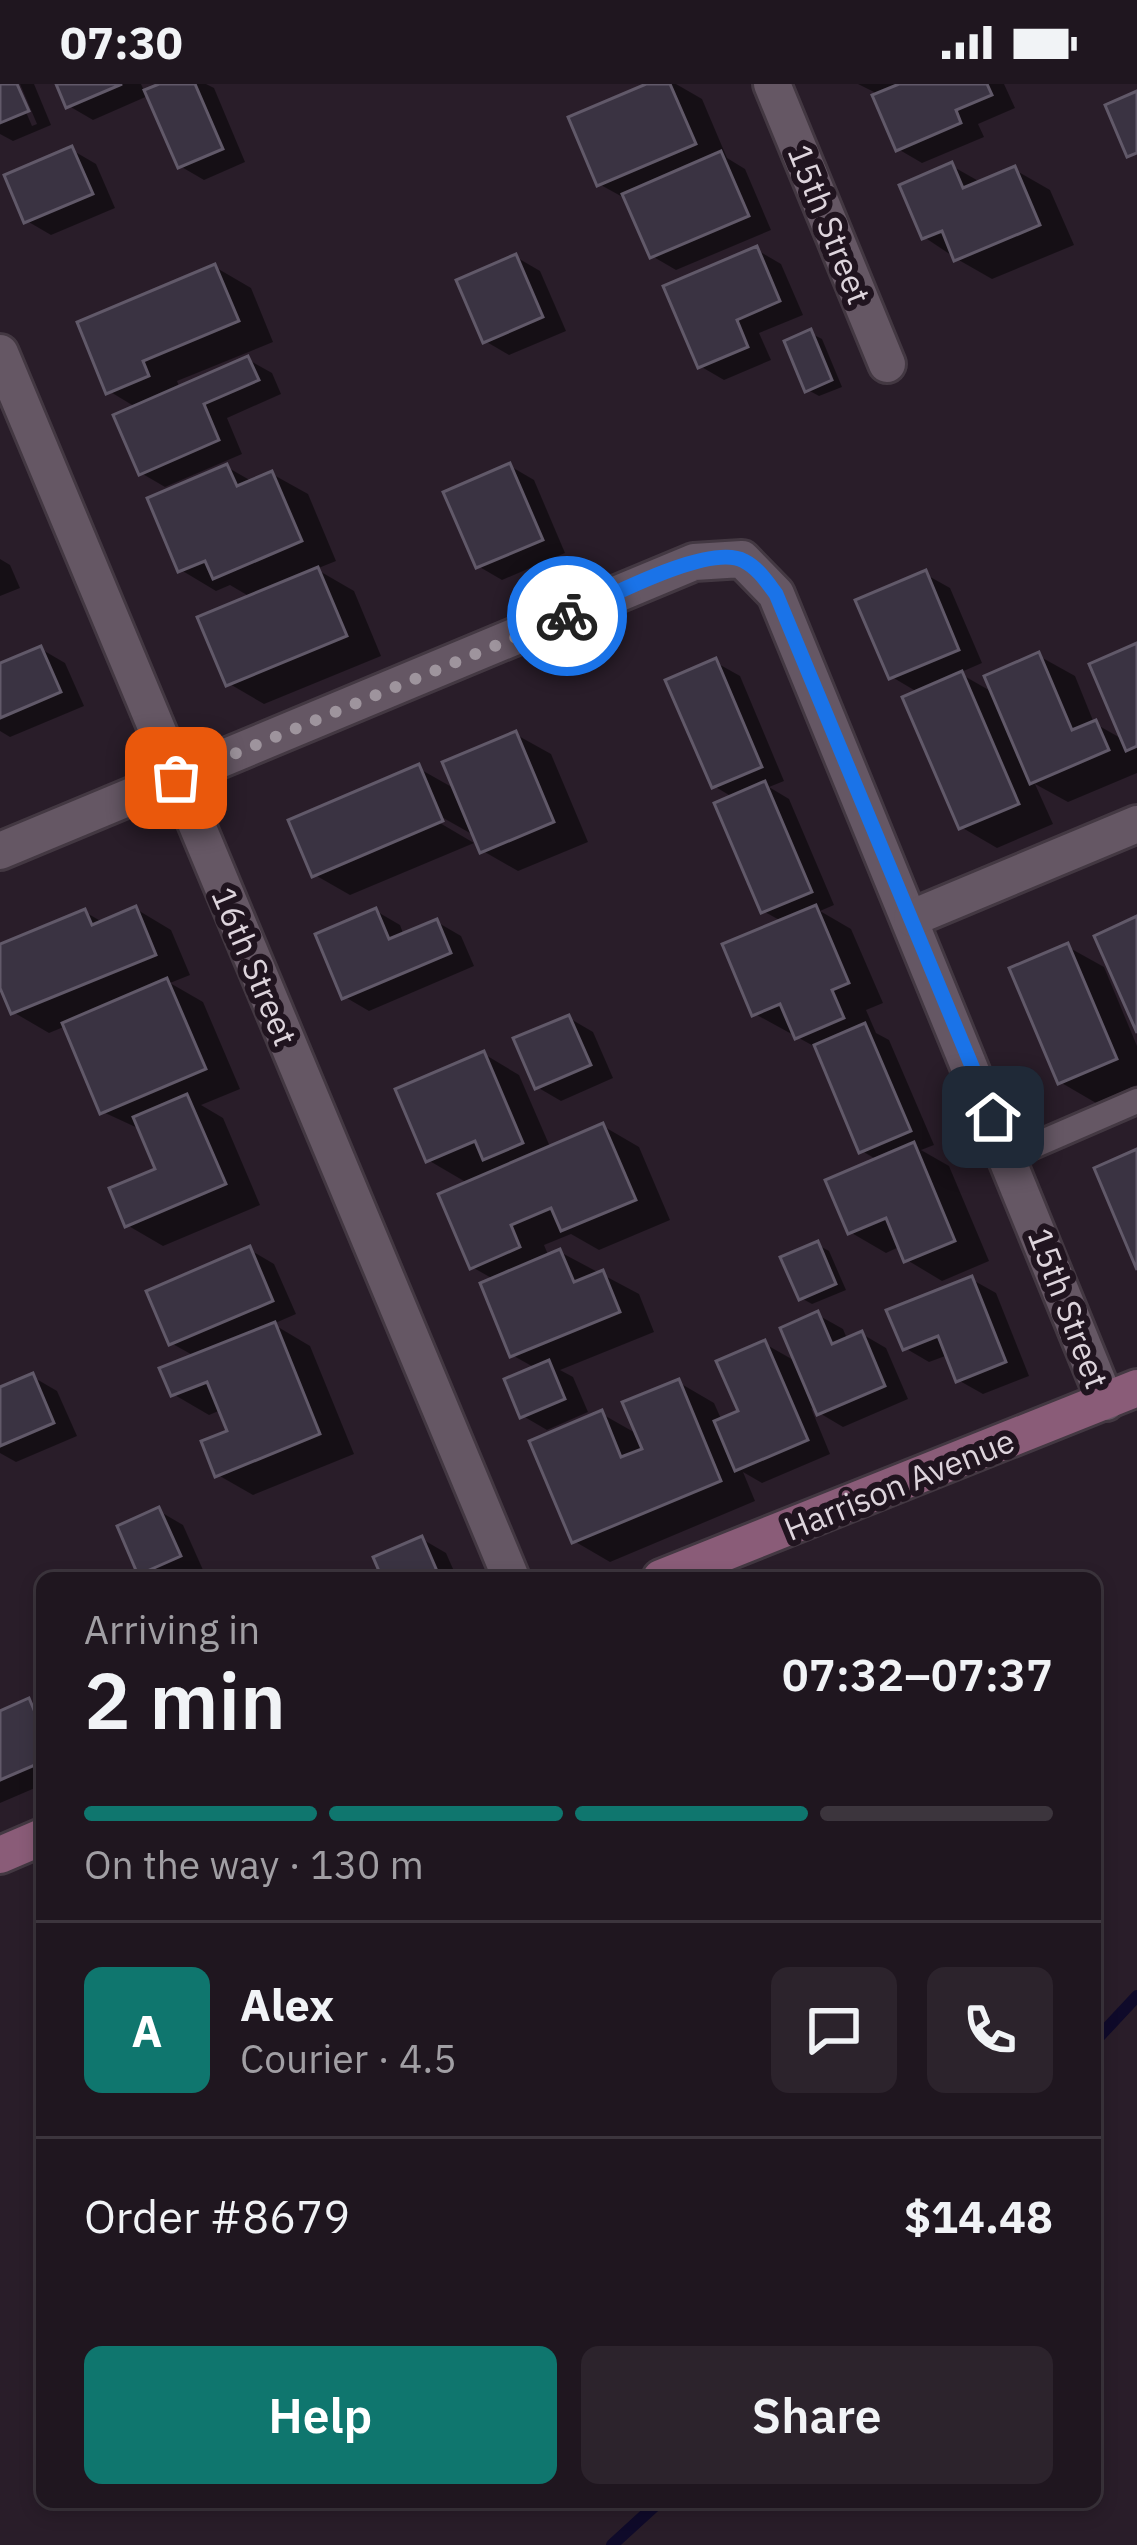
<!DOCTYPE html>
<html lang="en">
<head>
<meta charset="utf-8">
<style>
	body { margin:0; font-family:"IBM Plex Sans",sans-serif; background:#2c232c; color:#f1f3f6; height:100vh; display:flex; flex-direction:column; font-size:45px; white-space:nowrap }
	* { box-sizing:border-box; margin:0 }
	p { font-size:39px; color:#a19fa4 }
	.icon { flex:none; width:66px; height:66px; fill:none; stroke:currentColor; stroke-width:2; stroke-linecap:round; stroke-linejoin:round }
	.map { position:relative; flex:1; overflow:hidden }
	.sheet { position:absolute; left:36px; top:1488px; width:1065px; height:936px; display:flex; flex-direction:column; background:#1f161f; border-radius:18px; box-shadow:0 6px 18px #0003,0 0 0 3px #3c353d }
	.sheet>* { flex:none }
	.pin { position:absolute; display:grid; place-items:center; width:102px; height:102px; color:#fff; margin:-51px; border-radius:24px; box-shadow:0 6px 18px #0006 }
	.courier { position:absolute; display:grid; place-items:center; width:120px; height:120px; margin:-60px; border:9px solid #1a73e8; border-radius:50%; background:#fff; color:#222; box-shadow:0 3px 15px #0007 }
	.overview em { font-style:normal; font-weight:600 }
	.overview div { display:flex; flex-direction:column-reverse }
	.overview { display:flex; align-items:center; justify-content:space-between; height:204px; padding:0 48px }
	h1 { font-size:78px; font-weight:600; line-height:90px }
	.bar { display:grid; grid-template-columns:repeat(4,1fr); gap:18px 12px; align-content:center; height:144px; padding:0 48px }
	.bar i { height:15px; border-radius:9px; background:#3c353d }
	.bar .current { background:#0f766e }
	.bar p { grid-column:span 4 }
	.line { display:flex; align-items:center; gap:30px; padding:0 48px; border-top:3px solid #3c353d }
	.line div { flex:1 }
	.round { display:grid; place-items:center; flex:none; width:126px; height:126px; border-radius:18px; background:#2c232c }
	.cta { display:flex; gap:24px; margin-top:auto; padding:24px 48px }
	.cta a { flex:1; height:138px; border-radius:18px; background:#0f766e; color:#fff; font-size:48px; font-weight:600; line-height:138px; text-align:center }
	.cta a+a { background:#2c232c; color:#f1f3f6 }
	.status { display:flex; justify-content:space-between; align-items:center; height:84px; padding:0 60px; background:#1f161f; direction:ltr }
	.status svg { height:33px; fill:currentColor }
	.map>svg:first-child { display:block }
	.shadow { fill:#0007 }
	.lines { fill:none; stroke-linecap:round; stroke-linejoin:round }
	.stream { stroke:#0f0a2a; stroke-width:12 }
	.building { fill:#3a3342; stroke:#615969; stroke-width:3 }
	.service-casing { stroke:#433842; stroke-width:30 }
	.minor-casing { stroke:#433842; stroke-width:42 }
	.secondary-casing { stroke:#433842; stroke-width:42 }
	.service { stroke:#655764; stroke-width:24 }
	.minor { stroke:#655764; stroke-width:36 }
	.secondary { stroke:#8a5c78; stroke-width:36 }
	.done { stroke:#9e949d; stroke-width:12; stroke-dasharray:0 21.6 }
	.route { stroke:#1a73e8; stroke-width:15 }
	.labels { text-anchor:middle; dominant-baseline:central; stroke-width:12; stroke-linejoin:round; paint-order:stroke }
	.street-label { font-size:33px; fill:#ddd4dc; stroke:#20141f }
</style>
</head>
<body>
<div class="status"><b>07:30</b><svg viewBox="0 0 49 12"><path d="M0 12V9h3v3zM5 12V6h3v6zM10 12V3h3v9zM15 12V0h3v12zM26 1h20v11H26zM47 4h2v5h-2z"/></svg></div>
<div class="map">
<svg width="1137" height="2461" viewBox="0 0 1137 2461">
	<rect width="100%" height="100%" fill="#291d29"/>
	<g class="shadow">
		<path d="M0,0h14l18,42 5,-2 -17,-40h14l17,41 -38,16 -13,-7z"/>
		<path d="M59,0h82l4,9 21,-9h40l8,4 31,74 -41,18 -24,-14 -30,-71 -57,25 -24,-14z"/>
		<path d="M654,0h22l26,15 25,59 18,11 26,61 -95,40 -24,-14 -24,-56 -29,-16z"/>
		<path d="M858,0h146l11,24 -37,16 6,13 -62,26 -24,-14 -24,-57z"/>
		<path d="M72,66l24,14 19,44 -64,27 -24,-14z"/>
		<path d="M952,82l30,17 33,-13 35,20 24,55 -82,34 -35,-20 -33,-22z"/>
		<path d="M757,166l24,14 22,51 -44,18 12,27 -47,20 -24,-14z"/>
		<path d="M516,173l24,14 26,60 -57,24 -24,-14z"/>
		<path d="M215,183l36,21 22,54 -96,39 3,8 67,-30 25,14 9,21 -54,24 15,36 -77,33 -24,-14 -4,-65 -28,-17z"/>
		<path d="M810,249l12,6 20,48 -23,9 -11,-6z"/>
		<path d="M510,382l24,14 31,73 -63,27 -24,-14z"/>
		<path d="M227,383l26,15 19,-8 36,20 28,67 -20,8 38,22 27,65 -117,48 -36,-21 24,-85 -22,-13 -14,6 -35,-21z"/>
		<path d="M0,475l10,6 10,23 -20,8z"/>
		<path d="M925,490l25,14 32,75 -23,10 35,20 45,-37 36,20 19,47 30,17 13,-94v127l-69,29 -33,-18 18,40 -56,24 -36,-21 -42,-134 -27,-16z"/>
		<path d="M41,565l24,14 19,43 -74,31 -10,-6v-65z"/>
		<path d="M715,578l25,14 44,105 -15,6 20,12 45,106 -14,6 31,18 32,74 -17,7 10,23 13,7 45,105 -13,5 28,16 40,95 -47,20 -35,-21 -6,-14 -15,7 -36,-21 29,-71 -17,-10 -43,-102 -64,-35 28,-92 -20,-11 -29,-113 -20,-12z"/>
		<path d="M515,650l36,20 37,88 -70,29 -35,-20 -6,-14 -46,-26 -3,5 46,27 -124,52 -35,-20 103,-107 39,22z"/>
		<path d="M136,825l35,21 19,45 -20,8 33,19 37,87 -39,16 22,13 37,87 -97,41 -36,-21 32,-55 -17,-40 -39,-18 -37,-86 -17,7 -36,-21 -13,-31v-33l85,-36 19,11z"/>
		<path d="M376,827l24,14 4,11 33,-14 24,14 13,30 -105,45 -24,-14z"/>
		<path d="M1068,863l36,20 33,79v39l-41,18 -36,-21z"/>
		<path d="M569,934l24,14 20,46 -52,23 -24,-14z"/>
		<path d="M484,970l35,21 32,74 52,-23 36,21 31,73 -71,30 -28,-16 -27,11 5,12 11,-5 79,42 15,38 -94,38 13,7 15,35 -41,18 -24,-14 14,-47 -25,-14 -17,-75 -23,-13 -3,-83 -41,-24z"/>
		<path d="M818,1161l11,6 17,39 -34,14 -11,-6z"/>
		<path d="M250,1166l24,14 22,50 -23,10 37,22 44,108 -101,41 -35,-20 12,-43 -9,-22 -12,5 -36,-21 23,-37 -25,-14z"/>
		<path d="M971,1195l25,14 33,83 -46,18 -25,-14 -10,-25 -19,7 -24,-14z"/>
		<path d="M818,1231l25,14 5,12 14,-7 24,14 22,51 -65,28 -32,-19 19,46 -68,29 -19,-11 12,29 -145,61 -36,-21 28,-127 37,21 39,-53 36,21 8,18 20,-8 23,-69 32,18z"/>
		<path d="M33,1293l24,14 20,45 -61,26 -16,-9v-62z"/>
		<path d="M159,1427l24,14 20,45 -18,8 -44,-5z"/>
		<path d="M422,1455l24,14 11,25h-72z"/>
		<path d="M29,1618l13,7v76l-42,18v-89z"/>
	</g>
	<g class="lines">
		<g class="stream">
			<path d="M1095,1957l42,-45"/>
			<path d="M612,2461l47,-43"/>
		</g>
	</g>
	<g class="building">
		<path d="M0,0h17l12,27 -29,12z"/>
		<path d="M56,0h66l-56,24z"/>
		<path d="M159,0h36l28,65 -45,19 -34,-78z"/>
		<path d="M646,0h24l26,60 -99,42 -29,-69z"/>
		<path d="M899,0h88l5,11 -36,15 5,13 -65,28 -24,-56z"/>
		<path d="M1137,7v62l-10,4 -22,-52z"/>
		<path d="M72,62l21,48 -69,29 -20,-48z"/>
		<path d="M721,67l28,65 -99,42 -28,-64z"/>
		<path d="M952,78l11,26 52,-22 25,59 -86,36 -12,-30 -20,8 -23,-54z"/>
		<path d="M757,162l23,55 -43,19 11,27 -50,21 -35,-82z"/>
		<path d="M516,170l27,63 -60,26 -27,-63z"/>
		<path d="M215,180l24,57 -96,40 6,15 -43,18 -29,-72z"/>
		<path d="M811,245l21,51 -27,12 -21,-51z"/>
		<path d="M248,272l11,24 -55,24 15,36 -80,35 -26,-60z"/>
		<path d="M510,379l33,77 -67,28 -33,-76z"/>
		<path d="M227,380l10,22 35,-15 30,70 -89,38 -8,-18 -27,11 -31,-74z"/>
		<path d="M318,483l29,69 -121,50 -29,-69z"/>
		<path d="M926,486l33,80 -70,29 -34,-79z"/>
		<path d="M1137,559v103l-11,5 -37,-87z"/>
		<path d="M41,562l20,46 -61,26v-55z"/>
		<path d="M1039,568l33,78 24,-10 13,30 -79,34 -46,-108z"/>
		<path d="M716,574l46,109 -50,21 -47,-108z"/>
		<path d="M962,587l57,133 -60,25 -57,-132z"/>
		<path d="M516,647l38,91 -74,31 -38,-91z"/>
		<path d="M419,680l24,57 -131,56 -24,-57z"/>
		<path d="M765,697l47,111 -51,21 -47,-110z"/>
		<path d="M816,821l33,78 -17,7 12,28 -49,21 -15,-35 -28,12 -30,-72z"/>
		<path d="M136,822l20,49 -145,59 -11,-26v-44l85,-35 7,16z"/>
		<path d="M376,824l13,31 48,-20 14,34 -109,46 -27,-65z"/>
		<path d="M1137,832v117l-43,-97z"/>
		<path d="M1068,859l49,116 -59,25 -49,-116z"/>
		<path d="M167,894l39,91 -106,45 -38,-91z"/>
		<path d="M569,931l22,50 -56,24 -22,-51z"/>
		<path d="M865,939l46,108 -52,22 -45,-108z"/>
		<path d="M484,967l39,92 -40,17 -8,-19 -49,21 -31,-73z"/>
		<path d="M187,1010l39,90 -101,43 -16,-39 46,-19 -22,-52z"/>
		<path d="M603,1039l33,77 -75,31 -10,-23 -40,17 9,22 -50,22 -32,-75z"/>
		<path d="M914,1058l41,99 -51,21 -18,-44 -38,16 -23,-54z"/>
		<path d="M1137,1065v121l-43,-102z"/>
		<path d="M818,1157l18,43 -37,16 -19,-43z"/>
		<path d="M250,1162l23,55 -104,44 -23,-54z"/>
		<path d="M560,1165l14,33 29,-12 17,42 -110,45 -30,-74z"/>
		<path d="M972,1192l34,86 -50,20 -18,-46 -35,14 -17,-40z"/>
		<path d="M818,1227l14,33 30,-13 23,55 -68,29 -37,-87z"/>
		<path d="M275,1238l45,112 -105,43 -14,-36 26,-10 -20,-49 -36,14 -12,-28z"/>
		<path d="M765,1256l43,100 -73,31 -21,-50 24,-10 -22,-50z"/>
		<path d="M549,1276l16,39 -45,19 -16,-39z"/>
		<path d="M33,1289l21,50 -54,23v-59z"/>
		<path d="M679,1295l42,102 -149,62 -43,-102 73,-31 19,47 21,-8 -20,-47z"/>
		<path d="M159,1423l22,49 -43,19 -21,-49z"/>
		<path d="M422,1452l18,42h-58l-9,-21z"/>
		<path d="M29,1614l13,31v33l-42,18v-69z"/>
	</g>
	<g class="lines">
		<g class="service-casing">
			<path id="service" d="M1010,1072l127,-55"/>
		</g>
		<g class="minor-casing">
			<g id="minor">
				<path d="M772,0l115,280"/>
				<path d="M0,269l511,1225"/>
				<path d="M0,767l694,-289 48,-3 34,35 330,808"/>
				<path d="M912,834l225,-94"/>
			</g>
		</g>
		<g class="secondary-casing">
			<g id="secondary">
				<path d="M661,1494l476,-190"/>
				<path d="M0,1771l42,-18"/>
			</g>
		</g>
		<use href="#service" class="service"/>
		<use href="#minor" class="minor"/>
		<use href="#secondary" class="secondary"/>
	</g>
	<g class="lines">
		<path class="done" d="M176,694l391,-162"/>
		<path class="route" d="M567,532c36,-16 142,-74 177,-55 14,7 23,21 32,33l217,523"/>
	</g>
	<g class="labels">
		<g class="street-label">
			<text transform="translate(830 140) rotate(68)">15th Street</text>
			<text transform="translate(255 882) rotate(67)">16th Street</text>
			<text transform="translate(1069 1224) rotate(69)">15th Street</text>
			<text transform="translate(899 1400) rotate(-22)">Harrison Avenue</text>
		</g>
	</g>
</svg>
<div class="pin" style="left:176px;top:694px;background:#ea580c"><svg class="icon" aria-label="bag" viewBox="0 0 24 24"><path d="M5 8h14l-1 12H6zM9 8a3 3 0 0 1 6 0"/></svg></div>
<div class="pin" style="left:993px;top:1033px;background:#1f2937"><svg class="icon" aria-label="home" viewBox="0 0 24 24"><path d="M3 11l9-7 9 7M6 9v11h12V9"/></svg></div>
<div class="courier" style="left:567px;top:532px"><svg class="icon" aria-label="bike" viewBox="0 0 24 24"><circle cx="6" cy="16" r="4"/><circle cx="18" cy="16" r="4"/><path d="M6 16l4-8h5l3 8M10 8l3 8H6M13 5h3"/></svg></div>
<section class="sheet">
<div class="overview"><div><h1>2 min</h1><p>Arriving in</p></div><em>07:32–07:37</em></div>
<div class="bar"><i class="current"></i><i class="current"></i><i class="current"></i><i></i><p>On the way · 130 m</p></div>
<div class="line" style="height:216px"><b class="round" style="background:#0f766e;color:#fff">A</b><div><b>Alex</b><p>Courier · 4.5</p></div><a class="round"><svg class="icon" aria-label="chat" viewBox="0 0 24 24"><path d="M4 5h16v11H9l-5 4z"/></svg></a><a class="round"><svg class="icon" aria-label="phone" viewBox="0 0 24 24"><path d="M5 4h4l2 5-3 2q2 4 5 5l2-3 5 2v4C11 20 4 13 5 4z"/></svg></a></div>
<div class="line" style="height:156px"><div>Order #8679</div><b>$14.48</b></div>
<div class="cta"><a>Help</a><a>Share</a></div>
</section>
</div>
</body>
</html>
